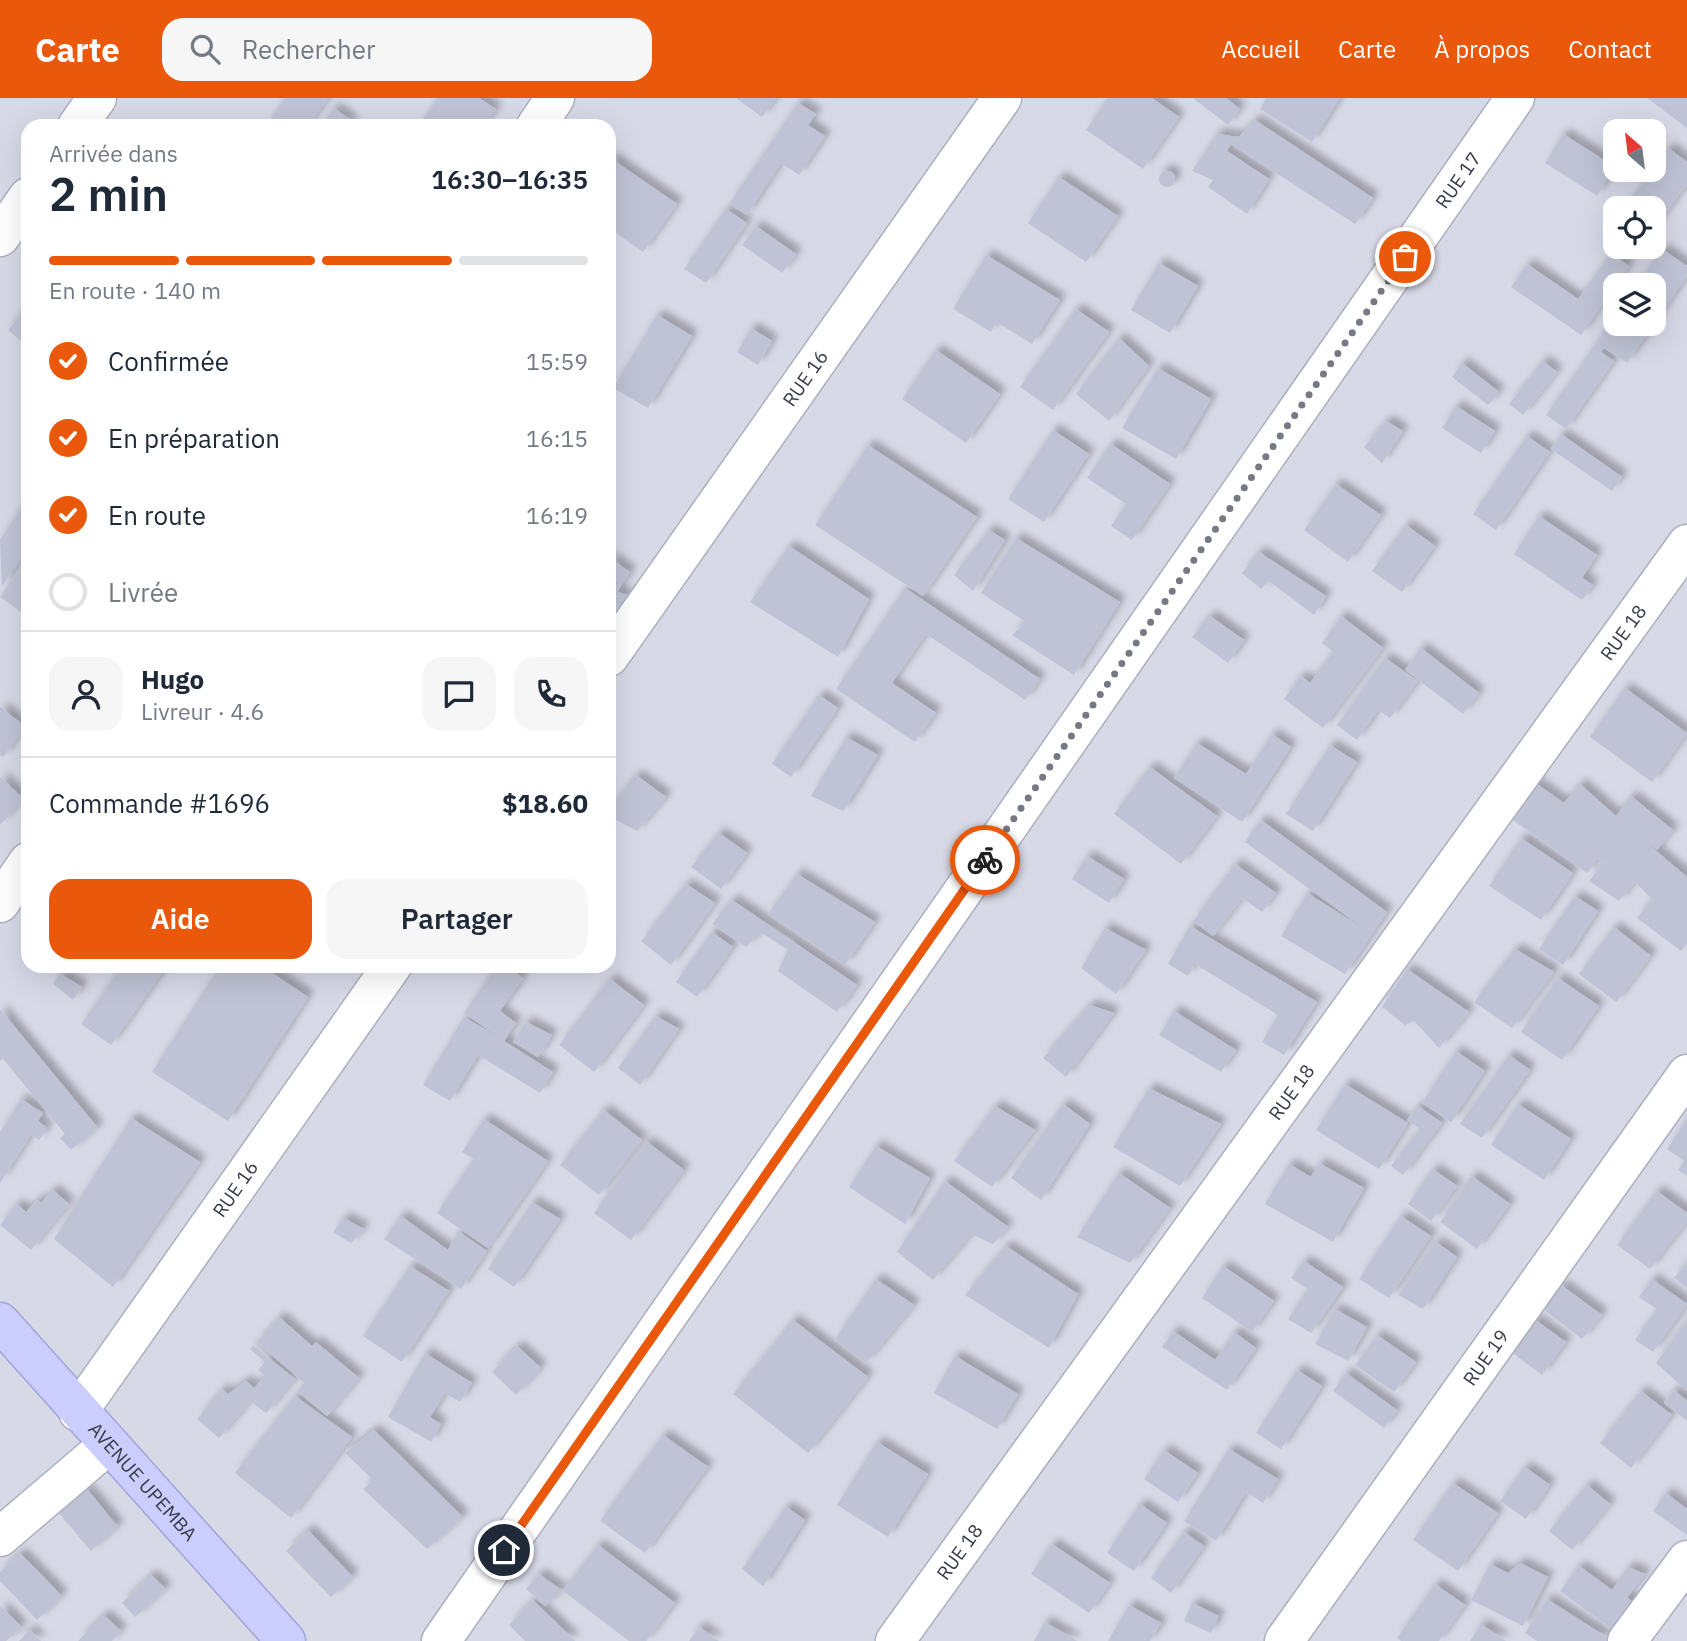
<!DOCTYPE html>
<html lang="fr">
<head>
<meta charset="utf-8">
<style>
	body { margin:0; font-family:"IBM Plex Sans",sans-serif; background:#f6f6f7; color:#1f2937; height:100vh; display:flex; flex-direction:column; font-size:26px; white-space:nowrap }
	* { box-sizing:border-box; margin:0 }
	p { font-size:23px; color:#747a83 }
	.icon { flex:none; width:38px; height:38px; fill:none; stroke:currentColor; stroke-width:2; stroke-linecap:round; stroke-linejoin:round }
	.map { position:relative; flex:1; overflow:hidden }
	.sheet { position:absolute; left:21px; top:21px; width:595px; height:854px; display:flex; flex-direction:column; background:#fff; border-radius:21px; box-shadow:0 7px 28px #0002 }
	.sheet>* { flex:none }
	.needle { width:46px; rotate:332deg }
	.fabs { position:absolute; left:1603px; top:21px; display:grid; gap:14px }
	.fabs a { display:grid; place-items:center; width:63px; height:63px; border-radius:14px; background:#fff; box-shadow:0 7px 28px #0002; font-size:35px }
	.pin { position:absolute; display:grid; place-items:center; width:60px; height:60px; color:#fff; margin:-30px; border:4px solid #fff; border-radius:50%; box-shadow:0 2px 7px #0007 }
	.courier { position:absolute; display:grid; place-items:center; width:70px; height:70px; margin:-35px; border:5px solid #ea580c; border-radius:50%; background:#fff; color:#222; box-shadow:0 2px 9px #0007 }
	.headline em { font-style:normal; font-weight:600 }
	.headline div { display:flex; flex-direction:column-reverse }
	.headline { display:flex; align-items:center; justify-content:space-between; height:119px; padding:0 28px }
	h1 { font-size:46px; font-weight:600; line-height:52px }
	.bar { display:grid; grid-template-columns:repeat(4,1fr); gap:10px 7px; align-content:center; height:84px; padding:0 28px }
	.bar i { height:9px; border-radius:5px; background:#e0e1e3 }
	.bar .current { background:#ea580c }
	.bar p { grid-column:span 4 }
	.line { display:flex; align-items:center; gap:18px; padding:0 28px; border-top:2px solid #e0e1e3 }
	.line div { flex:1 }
	.round { display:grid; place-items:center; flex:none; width:74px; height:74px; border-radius:21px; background:#f6f6f7 }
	ol { padding:0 28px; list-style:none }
	li { display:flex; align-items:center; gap:21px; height:77px }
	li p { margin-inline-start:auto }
	li .icon { padding:7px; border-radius:50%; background:#ea580c; color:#fff; stroke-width:4 }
	li:last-child { color:#747a83 }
	li i { width:38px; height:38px; border:4px solid #e0e1e3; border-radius:50% }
	.primary-button { display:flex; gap:14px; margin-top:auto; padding:14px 28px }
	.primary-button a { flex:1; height:80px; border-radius:21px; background:#ea580c; color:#fff; font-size:28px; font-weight:600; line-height:80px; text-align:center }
	.primary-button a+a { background:#f6f6f7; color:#1f2937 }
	header { display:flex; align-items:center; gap:42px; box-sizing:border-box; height:98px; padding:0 35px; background:#ea580c; color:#fff }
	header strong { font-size:33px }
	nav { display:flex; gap:38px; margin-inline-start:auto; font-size:24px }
	.search { width:490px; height:63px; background:#f6f6f7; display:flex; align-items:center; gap:18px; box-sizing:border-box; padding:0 24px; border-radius:21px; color:#747a83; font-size:26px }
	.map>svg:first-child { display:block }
	.residential { fill:#d8d9e7; fill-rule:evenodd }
	.building { fill:#bfc3d5; filter:url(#shadow) }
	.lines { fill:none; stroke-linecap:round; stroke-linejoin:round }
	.street-casing { stroke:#acafbf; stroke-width:41 }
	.secondary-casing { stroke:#a2a4da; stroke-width:41 }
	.street { stroke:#fff; stroke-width:38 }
	.secondary { stroke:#cbcdfc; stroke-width:38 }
	.done { stroke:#767884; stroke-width:7; stroke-dasharray:0 12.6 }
	.route { stroke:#ea580c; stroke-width:9 }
	.labels { text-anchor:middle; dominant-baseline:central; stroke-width:7; stroke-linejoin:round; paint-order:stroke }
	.street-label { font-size:19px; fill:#383b47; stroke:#fff }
</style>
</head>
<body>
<header>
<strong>Carte</strong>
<div class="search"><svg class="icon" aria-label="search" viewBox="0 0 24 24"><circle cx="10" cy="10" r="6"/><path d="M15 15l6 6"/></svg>Rechercher</div>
<nav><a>Accueil</a><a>Carte</a><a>À propos</a><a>Contact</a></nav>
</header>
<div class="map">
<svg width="1687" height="1543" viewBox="0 0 1687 1543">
	<defs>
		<filter id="shadow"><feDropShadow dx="6" dy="-6" stdDeviation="3.5" flood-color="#0004"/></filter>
	</defs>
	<rect width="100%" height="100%" fill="#e9eaf4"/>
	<path class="residential" d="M0,0h1687v1543h-1687zM28,28h581v840h-581zM1615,33h39v39h-39zM1615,110h39v39h-39zM1615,187h39v39h-39z"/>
	<g class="building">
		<path d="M285,0h43l-20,28h-42z"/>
		<path d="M438,0h41l17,11 -12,17h-66z"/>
		<path d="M736,0h40l-14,19z"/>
		<path d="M1108,0h44l27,19 -36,52 -57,-39z"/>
		<path d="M1193,0h33l14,11 -12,16z"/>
		<path d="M1267,0h73l-28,44 -52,-33z"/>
		<path d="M1647,0h40v30z"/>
		<path d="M798,5l18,11 -8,11 17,11 -26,39 -18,-12 -34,52 -18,-11z"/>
		<path d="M334,10l19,14 -3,4h-29z"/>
		<path d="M1255,22l118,78 -18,26 -124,-80 -4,7 42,28 -22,35 -39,-27 5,-7 -21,-9 25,-37 22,3z"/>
		<path d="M1563,36l52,33 -18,29 -52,-33z"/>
		<path d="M1668,50l19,14v22l-33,45v-21l-28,-2z"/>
		<path d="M609,59l68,47 -34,48 -34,-24z"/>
		<circle cx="1167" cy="81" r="8"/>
		<path d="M1059,79l59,39 -32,46 -58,-39z"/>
		<path d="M726,111l21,14 -41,60 -22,-14z"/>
		<path d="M756,128l40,28 -14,19 -40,-28z"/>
		<path d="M1662,151l25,17v10l-60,87 -23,-15 -3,4 13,9 -48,68 -20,-14 69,-99v8h39v-39h-17z"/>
		<path d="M1611,155l18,13 -48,69 -70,-48 16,-23 51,35z"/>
		<path d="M986,157l74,45 -28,44 -36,-22 -5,10 -38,-23z"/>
		<path d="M1159,165l39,23 -28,47 -39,-23z"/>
		<path d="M1076,211l33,23 -56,78 -33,-23z"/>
		<path d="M22,215l6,5v29l-20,-17z"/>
		<path d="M657,217l35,21 -44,72 -35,-20z"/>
		<path d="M751,230l21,13 -14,24 -21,-13z"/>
		<path d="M1119,240l30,28 -40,55 -33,-27z"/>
		<path d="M936,252l64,44 -34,49 -64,-44z"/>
		<path d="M1543,263l14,11 -34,43 -14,-11z"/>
		<path d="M1462,265l37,29 -11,13 -36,-28z"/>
		<path d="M1158,270l53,31 -35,60 -54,-31z"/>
		<path d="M1456,308l39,25 -14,22 -39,-25z"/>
		<path d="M1386,323l17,10 -21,32 -18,-16z"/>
		<path d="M1053,332l36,24 -45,68 -36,-23z"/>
		<path d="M1561,336l61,43 -10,14 -61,-42z"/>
		<path d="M1527,338l23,16 -54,78 -23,-16z"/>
		<path d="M1111,346l59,40 -38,56 -21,-14 15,-22 -39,-26z"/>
		<path d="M868,347l109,72 -54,79 -108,-71z"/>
		<path d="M1336,386l45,31 -33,47 -44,-32z"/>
		<path d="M26,403l2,47 -26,38 -2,-46z"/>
		<path d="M1539,418l58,39 -15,23 11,7 -11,15 -68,-46z"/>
		<path d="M1406,427l29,21 -33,46 -30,-21z"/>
		<path d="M989,432l16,10 -32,51 -19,-16z"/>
		<path d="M1016,440l104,64 -46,73 -62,-40 14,-13 -45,-29z"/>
		<path d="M789,448l80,53 -31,58 -88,-55z"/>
		<path d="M1259,454l67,44 -12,19 -45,-34 -8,8 -19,-16z"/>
		<path d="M28,458v61l-28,-20z"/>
		<path d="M609,459l21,15 -13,20 12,3 -15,21 -5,-4z"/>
		<path d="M905,490l135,91 -15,21 -99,-66 -34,49 44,30 -21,29 -79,-53z"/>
		<path d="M1210,518l34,24 -16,23 -36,-26z"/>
		<path d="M1341,518l42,32 -60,80 -39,-29 17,-23 9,7 23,-31 -11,-9z"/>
		<path d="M1421,550l58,45 -16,21 -58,-44z"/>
		<path d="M1385,560l33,23 -28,37 -12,-8 -21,30 -20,-15z"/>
		<path d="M1625,590l62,45 -35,49 -62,-45z"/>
		<path d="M819,597l19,13 -47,69 -19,-13z"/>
		<path d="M0,609l26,20 -23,30 -3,-2z"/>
		<path d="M1272,636l19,13 -49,75 -68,-44 23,-35 49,31z"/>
		<path d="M846,639l32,18 -35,56 -32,-15z"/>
		<path d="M1330,647l27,17 -44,69 -27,-17z"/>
		<path d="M1150,669l67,49 -36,48 -67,-50z"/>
		<path d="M636,677l30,22 -29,34 -28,-15v-7z"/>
		<path d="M0,679l24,22 -24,26z"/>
		<path d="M1534,684l30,21 16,-19 36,32 15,-20 42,34 -16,20 -10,-7 40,34v66l-6,8 -44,-33 15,-19 -17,-17 -16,19 -30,-20 15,-19 -6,-4 -11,15 -77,-55z"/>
		<path d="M1261,722l126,92 -42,62 -64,-38 26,-43 56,35 -118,-86z"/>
		<path d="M719,735l28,20 -26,36 -30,-22z"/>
		<path d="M1521,740l52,35 -32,47 -52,-34z"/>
		<path d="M1087,758l37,23 -15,24 -37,-24z"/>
		<path d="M1235,766l41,29 -14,19 -20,-14 -29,38 -20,-15z"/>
		<path d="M797,776l78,48 -30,43 -77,-51z"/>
		<path d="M686,786l29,19 -44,62 -30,-24z"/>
		<path d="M1575,798l23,15 -35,54 -24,-16z"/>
		<path d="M732,802l125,85 -20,27 -59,-41 10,-21 -28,-18 -14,15 -34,-23z"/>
		<path d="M1190,828l127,76 -33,53 -22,-13 16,-27 -83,-51 -7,12 -20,-12z"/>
		<path d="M1614,829l37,29 -35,46 -37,-28z"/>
		<path d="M1105,830l41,22 -30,44 -35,-26z"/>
		<path d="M712,834l21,15 -36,50 -21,-15z"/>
		<path d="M1515,851l39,23 -42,56 -38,-26z"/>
		<path d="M105,868h62l-56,79 -30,-21 36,-50z"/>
		<path d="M220,868h42l46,31 -80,124 -76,-49z"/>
		<path d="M497,868h9l17,12 -23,33 16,12 -12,18 49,31 -13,21 -62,-38 -28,46 -27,-16 41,-68 33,19 -33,-23z"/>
		<path d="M1407,871l62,43 -30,36 -25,-27 -9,4 -23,-18z"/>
		<path d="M60,876l22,13 -9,13 -20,-16z"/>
		<path d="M1558,880l41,28 -37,54 -41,-28z"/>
		<path d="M610,881l34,26 -50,67 -35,-27z"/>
		<path d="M1090,907l24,8 -48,64 -23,-19z"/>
		<path d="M0,911l98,119 -27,22 -11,-12 5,-4 -62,-75 -3,2z"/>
		<path d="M1174,913l62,39 -15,22 -62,-37z"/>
		<path d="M656,918l23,13 -39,56 -22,-17z"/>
		<path d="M526,924l26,13 -14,22 -25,-15z"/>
		<path d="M1456,953l29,20 -34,51 -29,-19z"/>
		<path d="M1509,957l21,15 -48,68 -22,-14z"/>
		<path d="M1345,986l63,39 -29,46 -63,-39z"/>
		<path d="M1149,990l72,36 -41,62 -67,-39z"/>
		<path d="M21,1001l22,14 -5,8 9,7 -8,12 -8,-5 -31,48v-51z"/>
		<path d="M1063,1006l27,20 -49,76 -30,-22z"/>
		<path d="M1518,1006l53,35 -27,41 -53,-35z"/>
		<path d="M995,1008l40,24 -43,57 -38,-26z"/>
		<path d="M1418,1008l24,17 -39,52 -12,-9 29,-37 -13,-9z"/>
		<path d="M604,1012l38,30 -43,55 -39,-30z"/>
		<path d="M131,1020l69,44 -87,125 -59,-48z"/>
		<path d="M484,1021l64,42 -60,87 -51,-35 37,-54 -12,-7z"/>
		<path d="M1687,1021v57l-9,-6 6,-9 -17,-12z"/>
		<path d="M647,1044l37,28 -53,70 -37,-27z"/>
		<path d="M876,1048l54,32 -25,46 -56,-37z"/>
		<path d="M1319,1065l45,25 -31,54 -68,-38 24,-40 22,13z"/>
		<path d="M1433,1071l24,17 -26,35 -23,-17z"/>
		<path d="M1119,1075l51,35 -40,55 -53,-26z"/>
		<path d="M1472,1078l38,28 -33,45 -37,-27z"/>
		<path d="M945,1083l63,46 -15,17 -22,-10 -38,46 -36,-28z"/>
		<path d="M53,1092l16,14 -38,46 -31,-25 17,-21 9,8 11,-12 4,3z"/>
		<path d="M1657,1093l30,22v8l-37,48 -33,-24z"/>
		<path d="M532,1104l28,17 -46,68 -26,-18z"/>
		<path d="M401,1118l47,34 10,-19 29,20 -26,38 -77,-50z"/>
		<path d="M1401,1118l30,20 -42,62 -30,-19z"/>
		<path d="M344,1120l20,11 -13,14 -18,-11z"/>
		<path d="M1436,1144l21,15 -34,52 -25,-14z"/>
		<path d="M1006,1148l72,48 -29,54 -84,-53z"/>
		<path d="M1304,1163l39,26 -32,46 -23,-14 20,-30 -17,-11z"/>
		<path d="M1687,1164v26l-13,-10z"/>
		<path d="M410,1168l39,25 -47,71 -39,-26z"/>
		<path d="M1223,1168l51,35 -22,31 -50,-34z"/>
		<path d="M876,1181l38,26 -48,58 -31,-24z"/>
		<path d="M1652,1181l35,25 -34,48 -18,-12 22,-31 -18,-12z"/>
		<path d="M1561,1187l41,30 -20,24 -39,-30z"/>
		<path d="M1335,1211l32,18 -19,34 -33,-17z"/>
		<path d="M279,1219l33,29 4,-4 43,36 -32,38 -30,-25 7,-8 -47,-41z"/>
		<path d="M1534,1221l32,23 -24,33 -31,-23z"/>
		<path d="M793,1222l75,57 -60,76 -75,-59z"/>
		<path d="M1687,1222v71l-31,-28z"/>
		<path d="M1173,1233l42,29 19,-28 22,16 -29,42 -65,-43z"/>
		<path d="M1377,1237l39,27 -22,30 -39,-27z"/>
		<path d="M253,1247l42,34 -29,34 -16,-12 -31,37 -22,-19 25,-30 6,5 18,-13 8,7 11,-12 -7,-6 7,-8 -15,-13z"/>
		<path d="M517,1248l24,22 -25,27 -24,-23z"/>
		<path d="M425,1255l47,30 -12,19 -15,-9 -15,24 11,7 -10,18 -43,-25z"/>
		<path d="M955,1258l63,38 -21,35 -63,-36z"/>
		<path d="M1297,1272l25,16 -41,63 -25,-16z"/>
		<path d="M1346,1275l51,37 -13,18 -51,-37z"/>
		<path d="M1674,1292l13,11v20l-23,-18z"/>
		<path d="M1641,1293l31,24 -41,53 -31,-25z"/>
		<path d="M295,1298l57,41 -61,81 -56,-45z"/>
		<path d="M374,1332l89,87 -36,32 -64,-60 10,-9 -28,-27z"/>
		<path d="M663,1337l45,32 -63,86 -45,-32z"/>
		<path d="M877,1344l51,32 -40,63 -51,-32z"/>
		<path d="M1229,1351l49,30 -15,24 -17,-11 -30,49 -32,-20z"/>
		<path d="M1164,1352l34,23 -20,29 -34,-23z"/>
		<path d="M1525,1369l25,18 -24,34 -26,-18z"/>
		<path d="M1453,1385l45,30 -40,58 -45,-31z"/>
		<path d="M1587,1387l23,19 -38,46 -23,-19z"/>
		<path d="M87,1391l31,38 -27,24 -33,-39z"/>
		<path d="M1666,1395l21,16v26l-34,-24z"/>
		<path d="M1140,1406l27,19 -33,48 -27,-18z"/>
		<path d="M786,1409l19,13 -42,66 -21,-17z"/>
		<path d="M308,1432l45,47 -22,20 -45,-46z"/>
		<path d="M1184,1434l20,14 -33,47 -20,-15z"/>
		<path d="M1052,1446l58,39 -21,30 -58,-39z"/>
		<path d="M598,1447l77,58 -29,38h-17l-66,-50z"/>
		<path d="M20,1455l42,43 -25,24 -37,-39v-9z"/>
		<path d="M1520,1465l28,14 -25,49 -52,-26 19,-36 18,9z"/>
		<path d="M1579,1468l33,24 16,-23 17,7 -18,24 11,7 -21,28 -57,-42z"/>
		<path d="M539,1476l24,17 -18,15 -19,-17z"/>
		<path d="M151,1477l15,14 -31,28 -13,-14z"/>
		<path d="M1435,1486l30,21 -26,36h-38l-4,-3z"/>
		<path d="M1547,1501l61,39 -2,3h-69l-12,-8z"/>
		<path d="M533,1502l42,41h-50l-16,-16z"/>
		<path d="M1192,1505l27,13 -8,17 -27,-12z"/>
		<path d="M1129,1507l32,18 -11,18h-42z"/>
		<path d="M0,1508l22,21 -16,14h-6z"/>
		<path d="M104,1517l17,16 -9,10h-34z"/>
		<path d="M1045,1524l32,19h-43z"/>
		<path d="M1481,1526l25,17h-36z"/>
		<path d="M699,1529l20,14h-30z"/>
		<path d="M30,1532l11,11h-22z"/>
	</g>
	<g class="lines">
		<g class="street-casing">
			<g id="street">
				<path d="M77,28l20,-28"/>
				<path d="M536,28l19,-28"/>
				<path d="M0,139l28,-40"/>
				<path id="s1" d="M609,559l393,-559"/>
				<path d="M0,805l28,-41"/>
				<path id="s2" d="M78,1314l314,-446"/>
				<path d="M0,1439l108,-92"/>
				<path id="s3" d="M441,1543l1074,-1543"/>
				<path id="s4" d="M895,1543l792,-1097"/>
				<path id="s5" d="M1284,1543l403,-567"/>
				<path d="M1627,1543l60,-81"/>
			</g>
		</g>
		<g class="secondary-casing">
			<g id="secondary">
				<path id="s6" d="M0,1224l286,319"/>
			</g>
		</g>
		<use href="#street" class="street"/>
		<use href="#secondary" class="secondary"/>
	</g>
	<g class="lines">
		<path class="done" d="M985,762l420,-603"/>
		<path class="route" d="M504,1452l481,-690"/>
	</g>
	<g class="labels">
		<g class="street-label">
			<text stroke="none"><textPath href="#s3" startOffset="1780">RUE 17</textPath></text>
			<text stroke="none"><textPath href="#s1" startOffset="341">RUE 16</textPath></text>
			<text stroke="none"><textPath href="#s4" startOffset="1244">RUE 18</textPath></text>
			<text stroke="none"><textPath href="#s4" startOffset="677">RUE 18</textPath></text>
			<text stroke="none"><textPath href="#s2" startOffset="273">RUE 16</textPath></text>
			<text stroke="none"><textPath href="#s5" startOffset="348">RUE 19</textPath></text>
			<text stroke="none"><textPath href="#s6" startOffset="214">AVENUE UPEMBA</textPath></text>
			<text stroke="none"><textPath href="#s4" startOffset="110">RUE 18</textPath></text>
		</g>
	</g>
</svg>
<div class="fabs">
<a><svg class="needle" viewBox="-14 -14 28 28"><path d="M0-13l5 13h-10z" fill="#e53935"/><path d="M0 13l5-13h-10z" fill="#747a83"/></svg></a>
<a><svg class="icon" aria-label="locate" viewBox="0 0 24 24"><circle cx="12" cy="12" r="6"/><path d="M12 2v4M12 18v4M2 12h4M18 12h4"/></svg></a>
<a><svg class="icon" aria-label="layers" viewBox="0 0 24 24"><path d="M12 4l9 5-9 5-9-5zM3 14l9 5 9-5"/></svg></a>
</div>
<div class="pin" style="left:1405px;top:159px;background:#ea580c"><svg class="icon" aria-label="bag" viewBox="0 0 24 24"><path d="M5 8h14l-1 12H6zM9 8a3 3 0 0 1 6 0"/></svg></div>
<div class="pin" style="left:504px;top:1452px;background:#1f2937"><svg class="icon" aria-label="home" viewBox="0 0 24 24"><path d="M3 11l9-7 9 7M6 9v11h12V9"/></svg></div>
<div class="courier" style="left:985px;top:762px"><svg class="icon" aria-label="bike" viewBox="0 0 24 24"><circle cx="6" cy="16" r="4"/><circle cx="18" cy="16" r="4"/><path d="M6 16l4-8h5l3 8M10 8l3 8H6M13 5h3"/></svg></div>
<section class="sheet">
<div class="headline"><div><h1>2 min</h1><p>Arrivée dans</p></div><em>16:30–16:35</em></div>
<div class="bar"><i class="current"></i><i class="current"></i><i class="current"></i><i></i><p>En route · 140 m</p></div>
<ol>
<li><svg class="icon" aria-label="check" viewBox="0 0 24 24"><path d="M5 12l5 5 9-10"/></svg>Confirmée<p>15:59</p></li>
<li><svg class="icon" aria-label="check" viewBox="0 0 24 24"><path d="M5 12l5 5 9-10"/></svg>En préparation<p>16:15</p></li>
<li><svg class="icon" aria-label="check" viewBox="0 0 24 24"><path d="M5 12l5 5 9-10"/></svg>En route<p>16:19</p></li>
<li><i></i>Livrée</li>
</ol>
<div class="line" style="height:126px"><a class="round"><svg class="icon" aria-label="person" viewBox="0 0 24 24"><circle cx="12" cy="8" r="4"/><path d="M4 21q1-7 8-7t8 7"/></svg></a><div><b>Hugo</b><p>Livreur · 4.6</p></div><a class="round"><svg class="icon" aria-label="chat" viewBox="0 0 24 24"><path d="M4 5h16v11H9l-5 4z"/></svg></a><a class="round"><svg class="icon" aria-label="phone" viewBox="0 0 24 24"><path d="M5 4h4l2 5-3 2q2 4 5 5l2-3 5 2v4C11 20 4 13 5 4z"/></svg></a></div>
<div class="line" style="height:91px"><div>Commande #1696</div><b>$18.60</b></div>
<div class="primary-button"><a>Aide</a><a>Partager</a></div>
</section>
</div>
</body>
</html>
